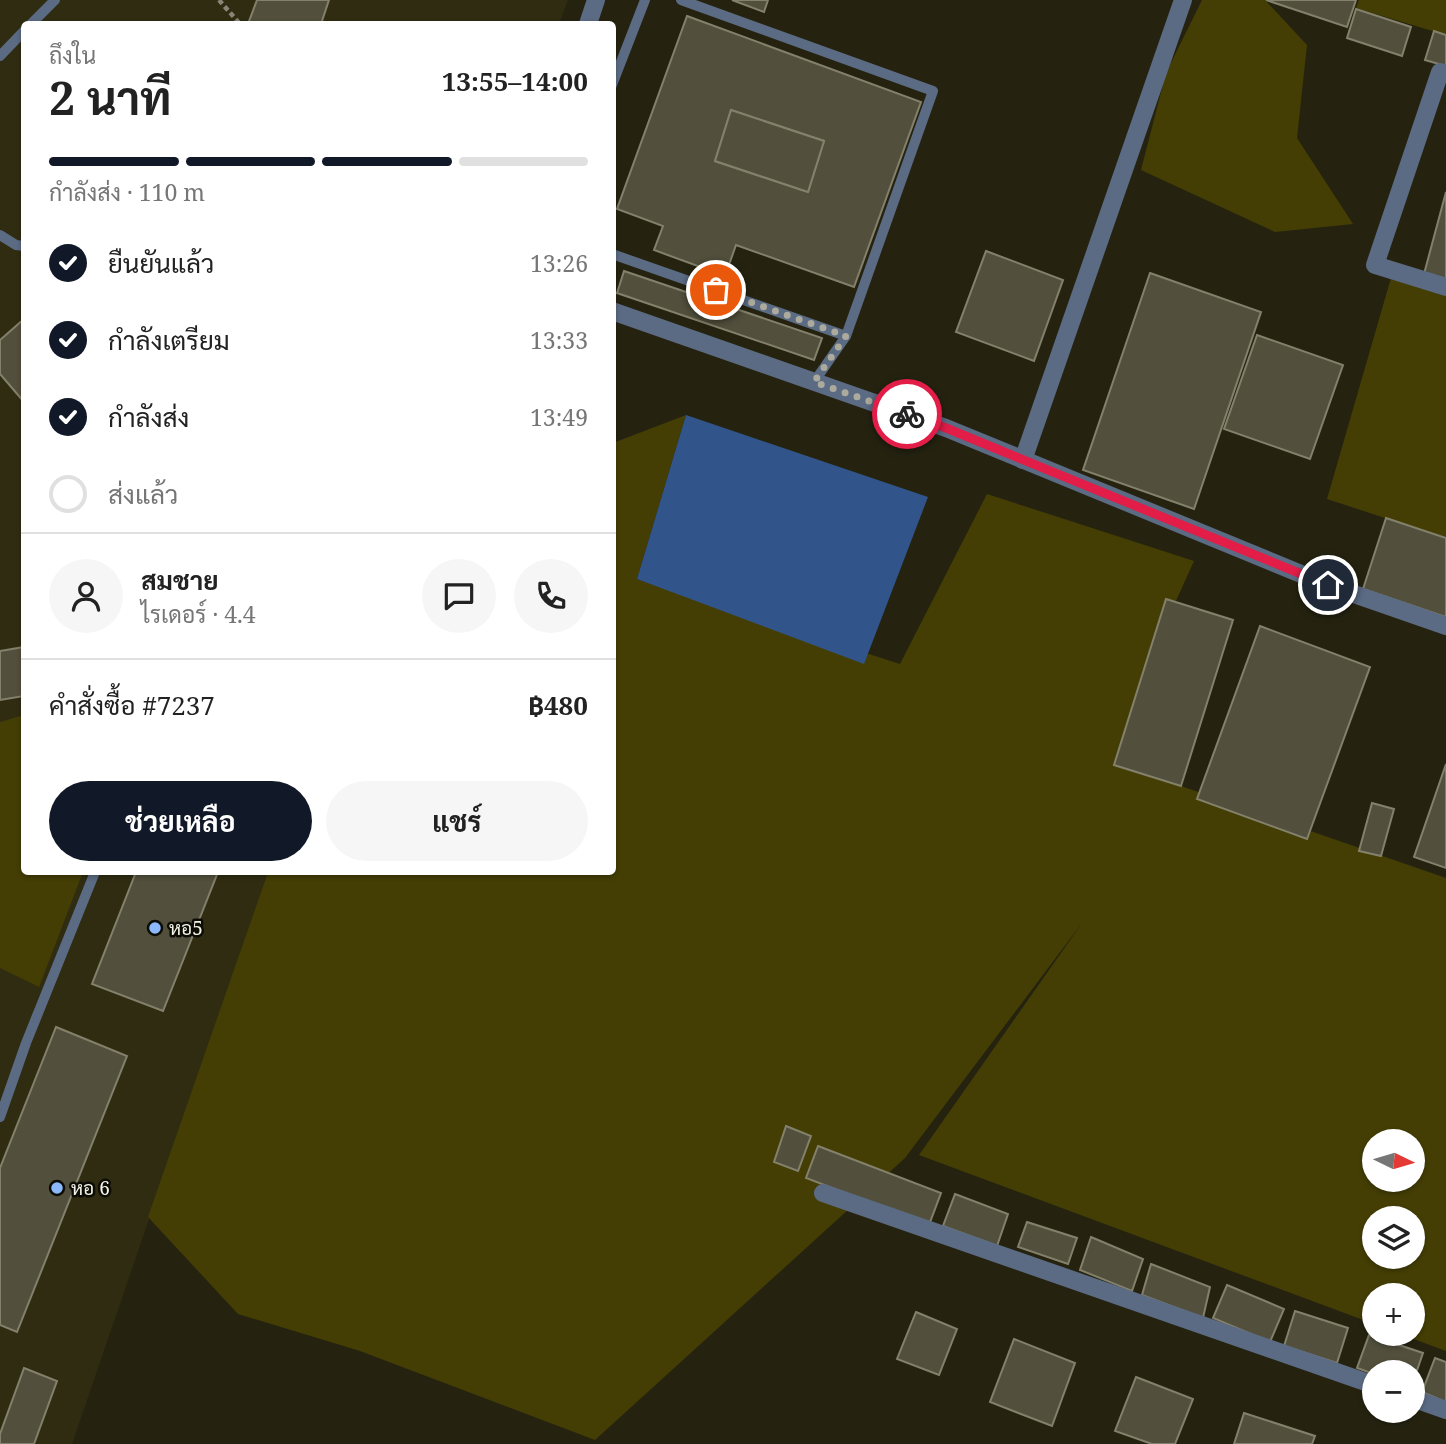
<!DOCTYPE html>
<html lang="th">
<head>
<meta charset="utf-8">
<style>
	body { margin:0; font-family:"Noto Serif",Sarabun,serif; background:#f6f6f6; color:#222; height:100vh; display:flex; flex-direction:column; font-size:26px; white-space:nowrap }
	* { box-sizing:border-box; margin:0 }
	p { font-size:23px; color:#767676 }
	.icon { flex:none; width:38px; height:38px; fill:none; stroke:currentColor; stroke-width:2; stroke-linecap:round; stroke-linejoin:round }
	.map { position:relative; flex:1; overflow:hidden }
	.details { position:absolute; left:21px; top:21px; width:595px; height:854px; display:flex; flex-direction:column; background:#fff; border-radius:7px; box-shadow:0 2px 5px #0004 }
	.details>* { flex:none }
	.needle { width:46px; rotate:95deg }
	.buttons { position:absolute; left:1362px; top:1129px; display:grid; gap:14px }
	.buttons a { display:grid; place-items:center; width:63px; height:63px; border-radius:50%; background:#fff; box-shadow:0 2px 5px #0004; font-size:35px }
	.pin { position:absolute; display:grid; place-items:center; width:60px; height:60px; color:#fff; margin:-30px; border:4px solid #fff; border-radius:50%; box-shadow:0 2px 7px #0007 }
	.courier { position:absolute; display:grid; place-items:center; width:70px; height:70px; margin:-35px; border:5px solid #e11d48; border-radius:50%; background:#fff; color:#222; box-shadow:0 2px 9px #0007 }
	.head em { font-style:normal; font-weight:700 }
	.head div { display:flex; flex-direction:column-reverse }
	.head { display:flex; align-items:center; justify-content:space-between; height:119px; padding:0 28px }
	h1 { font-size:46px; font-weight:700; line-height:52px }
	.bar { display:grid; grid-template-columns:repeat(4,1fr); gap:10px 7px; align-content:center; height:84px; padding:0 28px }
	.bar i { height:9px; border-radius:5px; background:#e0e0e0 }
	.bar .selected { background:#111827 }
	.bar p { grid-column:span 4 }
	.line { display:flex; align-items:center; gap:18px; padding:0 28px; border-top:2px solid #e0e0e0 }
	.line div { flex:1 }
	.round { display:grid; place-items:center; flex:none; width:74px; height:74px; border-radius:37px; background:#f6f6f6 }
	ol { padding:0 28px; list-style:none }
	li { display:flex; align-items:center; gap:21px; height:77px }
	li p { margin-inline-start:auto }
	li .icon { padding:7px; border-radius:50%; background:#111827; color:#fff; stroke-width:4 }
	li:last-child { color:#767676 }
	li i { width:38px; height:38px; border:4px solid #e0e0e0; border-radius:50% }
	.action { display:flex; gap:14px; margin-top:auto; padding:14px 28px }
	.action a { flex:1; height:80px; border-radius:42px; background:#111827; color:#fff; font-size:28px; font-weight:700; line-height:80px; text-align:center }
	.action a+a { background:#f6f6f6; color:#222 }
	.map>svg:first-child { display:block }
	.built { fill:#2f2c11 }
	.green { fill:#443e05; fill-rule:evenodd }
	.water { fill:#31558a }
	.building { fill:#52503c; stroke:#83816b; stroke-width:2; fill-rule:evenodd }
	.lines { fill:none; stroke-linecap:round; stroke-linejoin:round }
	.path { stroke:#878575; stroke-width:4.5; stroke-dasharray:5 3.5; stroke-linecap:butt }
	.lane { stroke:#5b6b84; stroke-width:10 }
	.street { stroke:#5b6b84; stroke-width:18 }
	.done { stroke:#acaa9c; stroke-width:7; stroke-dasharray:0 12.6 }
	.route { stroke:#e11d48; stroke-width:9 }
	.poi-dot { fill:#8cb9fc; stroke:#0c0c05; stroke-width:2.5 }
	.labels { text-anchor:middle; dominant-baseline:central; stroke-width:5; stroke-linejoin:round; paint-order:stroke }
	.poi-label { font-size:19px; fill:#f4f3e7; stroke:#0c0c05; text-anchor:start }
</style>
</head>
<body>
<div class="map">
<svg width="1446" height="1444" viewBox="0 0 1446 1444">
	<rect width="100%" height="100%" fill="#252310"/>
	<path class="built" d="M0,0h568l-9,24h-535v848h244l-196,572h-72z"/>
	<g class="green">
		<path d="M1202,0h63l42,45 -10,93 56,86 -78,8 -134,-62 25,-97z"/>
		<path d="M1359,0h87v35l-90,-27z"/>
		<path d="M1393,271l53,9v258l-119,-39z"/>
		<path d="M686,415l-49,164 263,85 87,-170 207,67 -52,115 -28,89 67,21 265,92v473l-46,-17h12v-39h-38v29l-455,-169 163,-232 -177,235 -310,282 -235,-89 -122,-37 -90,-97 120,-345h344l1,-429zM1374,1141h38v39h-38zM1374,1218h38v38h-38z"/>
		<path d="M24,715v157h59l-44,115 -39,-19v-246z"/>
	</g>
	<path class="water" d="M686,415l242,82 -64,167 -227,-85z"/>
	<g class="building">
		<path d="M257,0h72l-8,24h-73z"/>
		<path d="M732,0h36l-4,12z"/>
		<path d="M1266,0h90l-9,27z"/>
		<path d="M1356,9l55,18 -9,29 -55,-18z"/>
		<path d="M687,16l234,86 -67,185 -118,-42 -11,31 -71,-26 9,-24 -46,-17zM731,110l93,31 -16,51 -93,-31z"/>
		<path d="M1434,31l12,4v31l-21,-6z"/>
		<path d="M731,110l93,31 -16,51 -93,-31z"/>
		<path d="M1446,192v88l-22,-6z"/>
		<path d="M986,251l77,29 -29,81 -78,-29z"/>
		<path d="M624,271l198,67 -8,22 -197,-67z"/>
		<path d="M1150,273l111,39 -67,197 -111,-39z"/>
		<path d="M24,319v83l-24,-28v-34z"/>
		<path d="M1257,335l86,30 -33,94 -86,-30z"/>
		<path d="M1386,518l60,20v79l-83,-28z"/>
		<path d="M1166,599l67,21 -52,166 -67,-21z"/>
		<path d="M1260,626l110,41 -63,172 -110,-40z"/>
		<path d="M24,647v49l-24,4v-49z"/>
		<path d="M1446,764v104l-32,-11z"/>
		<path d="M1372,803l22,6 -13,47 -22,-5z"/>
		<path d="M136,872h82l-55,139 -71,-27z"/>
		<path d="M56,1027l71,29 -110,276 -17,-7v-157z"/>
		<path d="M786,1126l25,10 -13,35 -24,-9z"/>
		<path d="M818,1146l123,47 -12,32 -123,-47z"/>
		<path d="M955,1194l53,20 -11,32 -54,-20z"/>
		<path d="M1027,1222l50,16 -9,26 -50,-17z"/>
		<path d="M1091,1237l52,22 -11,32 -52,-21z"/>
		<path d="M1151,1264l59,23 -7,31 -61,-23z"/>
		<path d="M1227,1285l57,24 -14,33 -57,-24z"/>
		<path d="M1295,1311l53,17 -11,35 -53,-17z"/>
		<path d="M916,1312l41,17 -18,46 -42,-16z"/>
		<path d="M1369,1335l54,18 -11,32v-13h-38v2l-17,-6z"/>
		<path d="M1014,1339l61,24 -23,63 -62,-24z"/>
		<path d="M1435,1358l11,4v40l-24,-10z"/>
		<path d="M24,1368l33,13 -23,63h-34v-10z"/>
		<path d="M1136,1377l57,22 -18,45h-23l-37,-13z"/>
		<path d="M1244,1413l71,23 -3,8h-78z"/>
	</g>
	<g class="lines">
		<path class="path" d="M219,0l21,24"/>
		<g class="lane">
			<path d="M681,0l252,91 -87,245 -32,46"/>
			<path d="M31,24l24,-24"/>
			<path d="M0,56l24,-25"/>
			<path d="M612,85l33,-85"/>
			<path d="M0,235l16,10 8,1"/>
			<path d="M612,254l234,82"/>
			<path d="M0,1117l26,-74 69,-171"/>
		</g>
		<g class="street">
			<path d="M588,24l8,-24"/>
			<path d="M1446,74l-6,-2 -65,193 71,22"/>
			<path d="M612,311l334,117 382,157 118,41"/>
			<path d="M1023,460l160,-460"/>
			<path d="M823,1193l551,192"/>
			<path d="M1412,1398l34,12"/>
		</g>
	</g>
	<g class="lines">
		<path class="done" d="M716,290l130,46 -32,46 93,32"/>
		<path class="route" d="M907,414l39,14 382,157"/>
	</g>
	<g class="poi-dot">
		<circle cx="155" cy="928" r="7"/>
		<circle cx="57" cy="1188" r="7"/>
	</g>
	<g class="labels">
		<g class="poi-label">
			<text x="169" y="928">หอ5</text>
			<text x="71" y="1188">หอ 6</text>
		</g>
	</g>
</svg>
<div class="buttons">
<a><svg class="needle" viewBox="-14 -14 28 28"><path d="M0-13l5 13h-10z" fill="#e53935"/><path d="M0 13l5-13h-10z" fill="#767676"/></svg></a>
<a><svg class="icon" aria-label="layers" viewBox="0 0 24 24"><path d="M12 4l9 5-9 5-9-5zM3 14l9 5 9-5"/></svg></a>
<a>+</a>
<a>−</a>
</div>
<div class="pin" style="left:716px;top:290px;background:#ea580c"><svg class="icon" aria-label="bag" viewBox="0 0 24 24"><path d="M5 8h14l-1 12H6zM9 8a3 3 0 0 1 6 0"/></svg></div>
<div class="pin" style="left:1328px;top:585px;background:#1f2937"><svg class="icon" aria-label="home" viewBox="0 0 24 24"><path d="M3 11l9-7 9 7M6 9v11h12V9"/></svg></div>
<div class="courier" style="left:907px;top:414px"><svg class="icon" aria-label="bike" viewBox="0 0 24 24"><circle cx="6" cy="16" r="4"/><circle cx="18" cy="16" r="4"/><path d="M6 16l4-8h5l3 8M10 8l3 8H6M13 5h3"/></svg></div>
<section class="details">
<div class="head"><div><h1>2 นาที</h1><p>ถึงใน</p></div><em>13:55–14:00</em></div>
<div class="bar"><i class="selected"></i><i class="selected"></i><i class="selected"></i><i></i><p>กำลังส่ง · 110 m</p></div>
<ol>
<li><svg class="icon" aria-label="check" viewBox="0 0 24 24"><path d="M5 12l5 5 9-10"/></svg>ยืนยันแล้ว<p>13:26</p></li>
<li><svg class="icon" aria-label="check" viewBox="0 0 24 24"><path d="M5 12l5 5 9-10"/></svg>กำลังเตรียม<p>13:33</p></li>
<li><svg class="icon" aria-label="check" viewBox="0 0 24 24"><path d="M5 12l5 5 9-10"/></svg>กำลังส่ง<p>13:49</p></li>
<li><i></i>ส่งแล้ว</li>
</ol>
<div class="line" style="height:126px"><a class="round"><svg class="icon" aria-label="person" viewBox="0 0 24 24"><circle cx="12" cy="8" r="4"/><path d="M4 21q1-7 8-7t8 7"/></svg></a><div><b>สมชาย</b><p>ไรเดอร์ · 4.4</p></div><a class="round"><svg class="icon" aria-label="chat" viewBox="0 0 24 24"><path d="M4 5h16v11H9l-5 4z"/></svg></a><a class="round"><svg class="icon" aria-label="phone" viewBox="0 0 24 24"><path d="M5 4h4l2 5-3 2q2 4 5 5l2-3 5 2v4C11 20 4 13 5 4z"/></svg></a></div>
<div class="line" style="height:91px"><div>คำสั่งซื้อ #7237</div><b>฿480</b></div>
<div class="action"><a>ช่วยเหลือ</a><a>แชร์</a></div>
</section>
</div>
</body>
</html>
